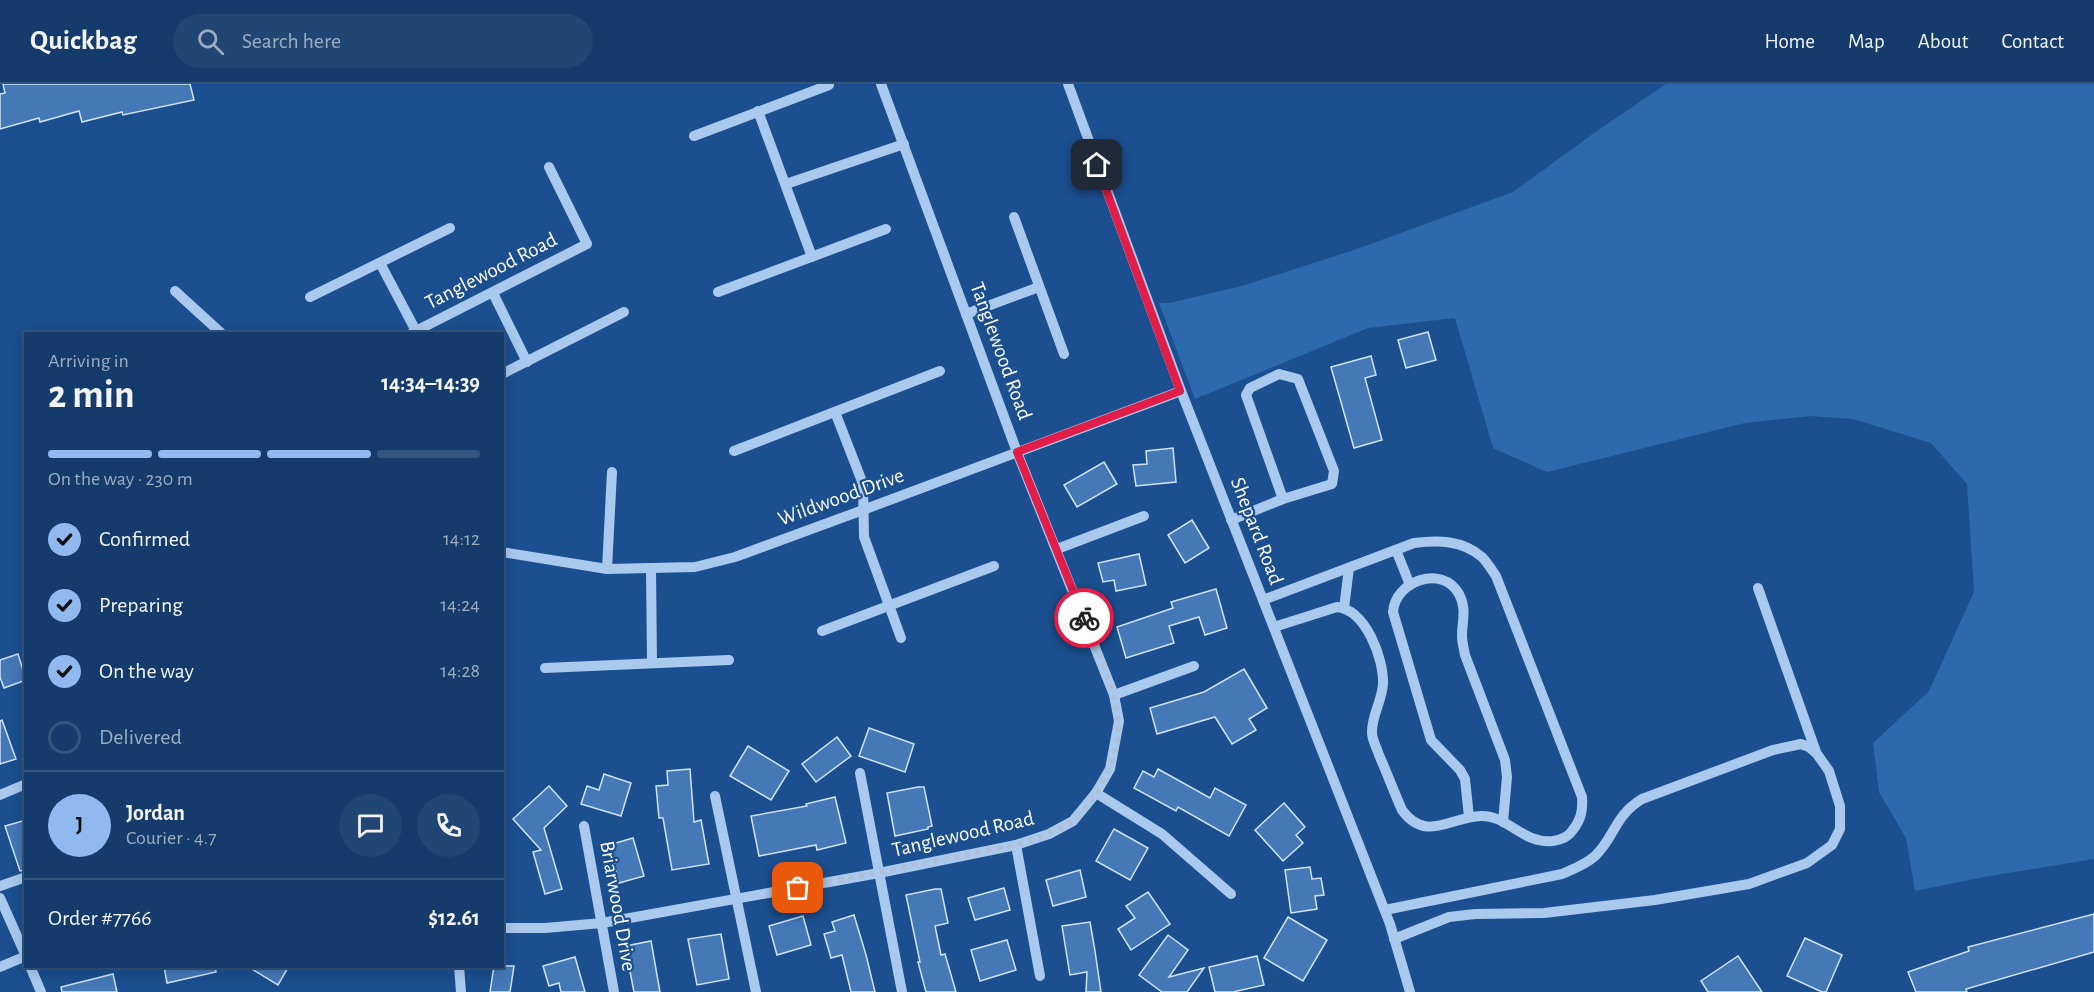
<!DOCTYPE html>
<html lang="en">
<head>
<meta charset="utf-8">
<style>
	body { margin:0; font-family:"Alegreya Sans",sans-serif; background:#214673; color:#f1f3f6; height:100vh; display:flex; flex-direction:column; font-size:22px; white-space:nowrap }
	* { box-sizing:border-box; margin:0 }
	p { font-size:20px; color:#9dadc1 }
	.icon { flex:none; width:33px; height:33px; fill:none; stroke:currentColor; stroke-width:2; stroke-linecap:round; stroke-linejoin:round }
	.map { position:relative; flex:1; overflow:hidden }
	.side { position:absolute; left:24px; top:248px; width:480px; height:636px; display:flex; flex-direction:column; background:#143b6b; border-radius:0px; box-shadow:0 3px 15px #0003,0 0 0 2px #33557e }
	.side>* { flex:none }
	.pin { position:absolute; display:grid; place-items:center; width:51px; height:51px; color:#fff; margin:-26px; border-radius:12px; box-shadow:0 3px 9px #0006 }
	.courier { position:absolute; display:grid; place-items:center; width:60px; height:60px; margin:-30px; border:4px solid #e11d48; border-radius:50%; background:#fff; color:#222; box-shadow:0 2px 8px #0007 }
	.overview em { font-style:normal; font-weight:600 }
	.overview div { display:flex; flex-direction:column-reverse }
	.overview { display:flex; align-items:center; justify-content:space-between; height:102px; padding:0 24px }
	h1 { font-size:39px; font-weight:600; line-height:45px }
	.bar { display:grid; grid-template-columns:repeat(4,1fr); gap:9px 6px; align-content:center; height:72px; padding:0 24px }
	.bar i { height:8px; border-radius:4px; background:#33557e }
	.bar .current { background:#90b9f0 }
	.bar p { grid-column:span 4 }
	.line { display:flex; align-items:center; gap:15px; padding:0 24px; border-top:2px solid #33557e }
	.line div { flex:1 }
	.round { display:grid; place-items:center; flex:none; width:63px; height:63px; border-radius:32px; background:#214673 }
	ol { padding:0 24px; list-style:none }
	li { display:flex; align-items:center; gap:18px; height:66px }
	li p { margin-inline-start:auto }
	li .icon { padding:6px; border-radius:50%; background:#90b9f0; color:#111; stroke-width:4 }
	li:last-child { color:#9dadc1 }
	li i { width:33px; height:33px; border:3px solid #33557e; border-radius:50% }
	header { display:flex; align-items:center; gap:36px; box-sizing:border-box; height:84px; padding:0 30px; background:#143b6b; border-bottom:2px solid #33557e }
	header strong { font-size:28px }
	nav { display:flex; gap:33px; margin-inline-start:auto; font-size:21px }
	.search { width:420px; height:54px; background:#214673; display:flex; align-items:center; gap:15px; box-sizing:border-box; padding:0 21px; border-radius:33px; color:#9dadc1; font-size:22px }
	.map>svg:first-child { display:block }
	.green { fill:#2e69ad }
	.building { fill:#4478b7; stroke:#cfe3fa; stroke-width:1.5 }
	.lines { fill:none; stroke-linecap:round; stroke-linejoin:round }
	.minor { stroke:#a9c9ee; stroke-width:10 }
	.done { stroke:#afc1d8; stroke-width:6; stroke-dasharray:0 10.8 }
	.route { stroke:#e11d48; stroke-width:8 }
	.labels { text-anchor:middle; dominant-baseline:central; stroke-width:4.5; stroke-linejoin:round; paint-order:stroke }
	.street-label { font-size:21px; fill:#fff; stroke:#1b4f8f }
</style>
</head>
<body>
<header>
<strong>Quickbag</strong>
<div class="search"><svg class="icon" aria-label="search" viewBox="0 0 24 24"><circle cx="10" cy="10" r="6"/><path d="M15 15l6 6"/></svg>Search here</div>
<nav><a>Home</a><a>Map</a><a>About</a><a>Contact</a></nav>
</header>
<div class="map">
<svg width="2094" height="908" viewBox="0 0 2094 908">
	<rect width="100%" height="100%" fill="#1b4f8f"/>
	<path class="green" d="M1666,0h428v775l-110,18 -69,14 -9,-53 -27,-46 -6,-49 56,-52 45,-99 -7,-108 -36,-41 -78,-24 -43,-3 -65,7 -198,49 -54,-24 -38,-130 -87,10 -173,71 -36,-96h10l73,-17 115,-37 156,-57 81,-59z"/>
	<g class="building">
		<path d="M3,0h187l4,16 -71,15 -1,-3 -40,10 -3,-11 -39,11 -1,-4 -39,11v-35l5,-1z"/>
		<path d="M1428,248l8,28 -30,8 -8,-28z"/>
		<path d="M1371,272l5,19 -11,3 17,62 -28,8 -23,-81z"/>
		<path d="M1173,364l3,34 -40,4 -3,-21 14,-1 -1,-13z"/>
		<path d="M1104,378l13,22 -40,23 -13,-22z"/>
		<path d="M1192,436l17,28 -24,15 -17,-28z"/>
		<path d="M1139,470l7,31 -30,6 -2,-11 -11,2 -5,-19z"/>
		<path d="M1216,505l11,39 -22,7 -6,-18 -30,9 5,17 -48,15 -9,-31 56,-19 -2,-6z"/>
		<path d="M18,570l8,26 -22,8 -4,-11v-17z"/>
		<path d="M1244,585l23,39 -18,11 7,11 -24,14 -17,-27 -58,17 -7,-26 54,-16z"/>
		<path d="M2,636l14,39 -16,5v-43z"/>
		<path d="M869,644l45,16 -9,28 -46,-16z"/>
		<path d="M837,653l14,19 -35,26 -14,-18z"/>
		<path d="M748,662l41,25 -18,29 -41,-24z"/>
		<path d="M690,685l4,53 7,-2 8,44 -37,6 -9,-52h-4l-3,-32 12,-1 -1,-14z"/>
		<path d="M1158,685l52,29 5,-10 31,17 -17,31 -51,-29 -2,4 -42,-23 9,-17 11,6z"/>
		<path d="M604,690l27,9 -10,33 -40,-12 6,-18 12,4z"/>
		<path d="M549,702l18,20 -23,22 18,61 -17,5 -12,-42 8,-2 -28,-31z"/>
		<path d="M918,703h6l8,39 -4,1v2l-33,7 -8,-43z"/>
		<path d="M835,713l11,46 -29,7 -1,-5 -57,11 -8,-40 56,-10 -1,-2z"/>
		<path d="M1284,719l21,24 -9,8 7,8 -20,18 -28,-31z"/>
		<path d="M26,736v50l-6,1 -15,-45z"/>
		<path d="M1114,745l34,19 -18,32 -34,-19z"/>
		<path d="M633,754l11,38 -25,7 -10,-38z"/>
		<path d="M1310,783l2,12 9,-1 3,17 -9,1 2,13 -26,4 -6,-43z"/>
		<path d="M1080,786l6,27 -33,9 -7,-26z"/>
		<path d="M1004,804l6,22 -35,10 -7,-22z"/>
		<path d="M935,805h6l7,34 -13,3 6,29 4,-1 11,38h-30l-8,-30h2l-14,-67z"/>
		<path d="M1148,808l22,32 -39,26 -13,-21 17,-11 -9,-12z"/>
		<path d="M2094,830v38l-128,37 1,3h-51l-8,-20 61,-21 -1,-4z"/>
		<path d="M854,831l12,40 9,37h-24l-9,-37 -11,3 -7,-24 11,-3 -3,-9z"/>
		<path d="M803,832l8,29 -34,10 -8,-29z"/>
		<path d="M1288,833l39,23 -24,41 -39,-23z"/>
		<path d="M1090,838l5,29 6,41h-15l1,-20 -17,3 -8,-49z"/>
		<path d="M721,850l8,45 -32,6 -9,-46z"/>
		<path d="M1168,851l20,15 -19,27 35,-9 -17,24h-25l-23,-17z"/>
		<path d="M1805,854l37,17 -16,37h-4l-35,-16z"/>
		<path d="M1007,856l9,30 -36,11 -9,-31z"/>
		<path d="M651,857l9,51h-26l-9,-46z"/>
		<path d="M1257,872l7,29 -31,7h-18l-6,-25z"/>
		<path d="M1738,872l24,36h-54l-7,-11z"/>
		<path d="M575,873l10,35h-24l-2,-9 -10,3 -6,-20z"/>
		<path d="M164,882h51l1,6 -49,11z"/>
		<path d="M247,882h42l-11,19z"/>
		<path d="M494,882h20l-4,26h-20z"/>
		<path d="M113,890l4,18h-55l-1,-5z"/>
	</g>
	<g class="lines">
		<g class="minor">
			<path d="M1068,0l113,307 209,533 20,68"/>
			<path d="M758,27l54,146"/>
			<path d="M694,52l135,-51"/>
			<path d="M786,100l118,-40"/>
			<path d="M1014,133l50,137"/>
			<path d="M380,179l36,68"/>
			<path d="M175,207l46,42"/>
			<path d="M718,208l168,-63"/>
			<path d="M493,209l34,69"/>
			<path d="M310,213l140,-69"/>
			<path d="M966,230l73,-27"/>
			<path d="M412,249l175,-89 -38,-77"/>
			<path d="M502,290l122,-62"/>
			<path d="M835,328l28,72 1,53 37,101"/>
			<path d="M734,367l206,-80"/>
			<path d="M1231,436l52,-21 49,-15 2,-13 -36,-92 -19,-5 -29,14 -4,7 37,104"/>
			<path d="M1057,465l87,-33"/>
			<path d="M1396,466l14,35"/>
			<path d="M502,468l105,17 88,-2 40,-10 128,-47 318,-119"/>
			<path d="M607,485l5,-97"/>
			<path d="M651,485l1,94"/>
			<path d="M1758,504l58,164"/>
			<path d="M1263,516l151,-57c24,-3 48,-3 68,14 5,5 10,13 14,19l86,221c1,14 -1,23 -10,34 -4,6 -12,9 -19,10 -31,3 -45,-26 -72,-25 -31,1 -55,27 -79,-6 -8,-18 -15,-37 -23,-55 -2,-7 -7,-15 -7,-22 -1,-16 10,-32 11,-49 1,-25 -17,-74 -46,-77l-63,20"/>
			<path d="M1344,524l5,-40"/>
			<path d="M822,547l172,-65"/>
			<path d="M545,584l184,-8"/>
			<path d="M1114,611l80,-29"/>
			<path d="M860,689l42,219"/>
			<path d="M1096,709l66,41 69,60"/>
			<path d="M0,711l26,-11"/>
			<path d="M715,712l41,196"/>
			<path d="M1469,733l-4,-38 -5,-9 -29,-30 -38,-128c2,-31 49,-48 66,-18 8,15 3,27 3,42 0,6 2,13 3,19l40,105 2,17 -4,45"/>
			<path d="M584,742l30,166"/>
			<path d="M1016,761l24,131"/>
			<path d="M0,802l26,-9"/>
			<path d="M0,814l26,58"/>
			<path d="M1385,826l177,-36c11,-5 23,-9 33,-18 20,-19 19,-40 47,-57l131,-49 28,-6 8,3 8,7 12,17 11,35v23l-8,16 -25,18 -58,21 -94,16 -111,13 -69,1 -26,3 -55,22"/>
			<path d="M502,844h43l57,-5 277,-50 137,-28 33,-11 24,-13 23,-28 14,-24 9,-48 -5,-26 -97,-243 -136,-368"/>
			<path d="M30,882l11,26"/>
			<path d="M459,882l2,26"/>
			<path d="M0,883l26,-11"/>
		</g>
	</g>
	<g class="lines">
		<path class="done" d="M798,804l218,-43c19,-6 39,-12 56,-24 26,-20 50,-69 46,-102 -4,-35 -22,-69 -34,-101"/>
		<path class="route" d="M1084,534l-67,-166 163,-61 -83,-226"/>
	</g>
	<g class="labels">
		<g class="street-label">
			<text transform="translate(491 187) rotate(-27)">Tanglewood Road</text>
			<text transform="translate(1001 267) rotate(70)">Tanglewood Road</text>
			<text transform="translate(841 413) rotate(-20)">Wildwood Drive</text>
			<text transform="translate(1257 447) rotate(69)">Shepard Road</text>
			<text transform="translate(963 750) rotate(-13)">Tanglewood Road</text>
			<text transform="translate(618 822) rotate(80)">Briarwood Drive</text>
		</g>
	</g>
</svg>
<div class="pin" style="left:798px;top:804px;background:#ea580c"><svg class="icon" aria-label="bag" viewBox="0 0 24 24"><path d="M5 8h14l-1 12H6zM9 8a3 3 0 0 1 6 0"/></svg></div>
<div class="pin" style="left:1097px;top:81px;background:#1f2937"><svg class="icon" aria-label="home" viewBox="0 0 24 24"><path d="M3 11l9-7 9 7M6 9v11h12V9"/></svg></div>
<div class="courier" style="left:1084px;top:534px"><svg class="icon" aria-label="bike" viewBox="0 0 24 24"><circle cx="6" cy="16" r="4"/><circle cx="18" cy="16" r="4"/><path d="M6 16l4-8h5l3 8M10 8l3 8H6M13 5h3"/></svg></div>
<section class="side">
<div class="overview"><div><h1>2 min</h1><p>Arriving in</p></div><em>14:34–14:39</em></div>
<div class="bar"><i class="current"></i><i class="current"></i><i class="current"></i><i></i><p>On the way · 230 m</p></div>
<ol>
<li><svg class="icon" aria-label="check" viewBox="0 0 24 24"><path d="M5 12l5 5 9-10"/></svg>Confirmed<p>14:12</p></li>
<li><svg class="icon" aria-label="check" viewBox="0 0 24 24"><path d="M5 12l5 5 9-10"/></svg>Preparing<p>14:24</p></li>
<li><svg class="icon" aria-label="check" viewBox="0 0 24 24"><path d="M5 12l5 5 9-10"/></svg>On the way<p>14:28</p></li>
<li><i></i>Delivered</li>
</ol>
<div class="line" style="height:108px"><b class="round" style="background:#90b9f0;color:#111">J</b><div><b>Jordan</b><p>Courier · 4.7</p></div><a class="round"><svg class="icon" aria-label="chat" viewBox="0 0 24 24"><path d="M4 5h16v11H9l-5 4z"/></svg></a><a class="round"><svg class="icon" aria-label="phone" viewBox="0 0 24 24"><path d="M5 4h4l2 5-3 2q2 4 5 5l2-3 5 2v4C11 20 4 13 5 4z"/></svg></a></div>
<div class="line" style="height:78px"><div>Order #7766</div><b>$12.61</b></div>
</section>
</div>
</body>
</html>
